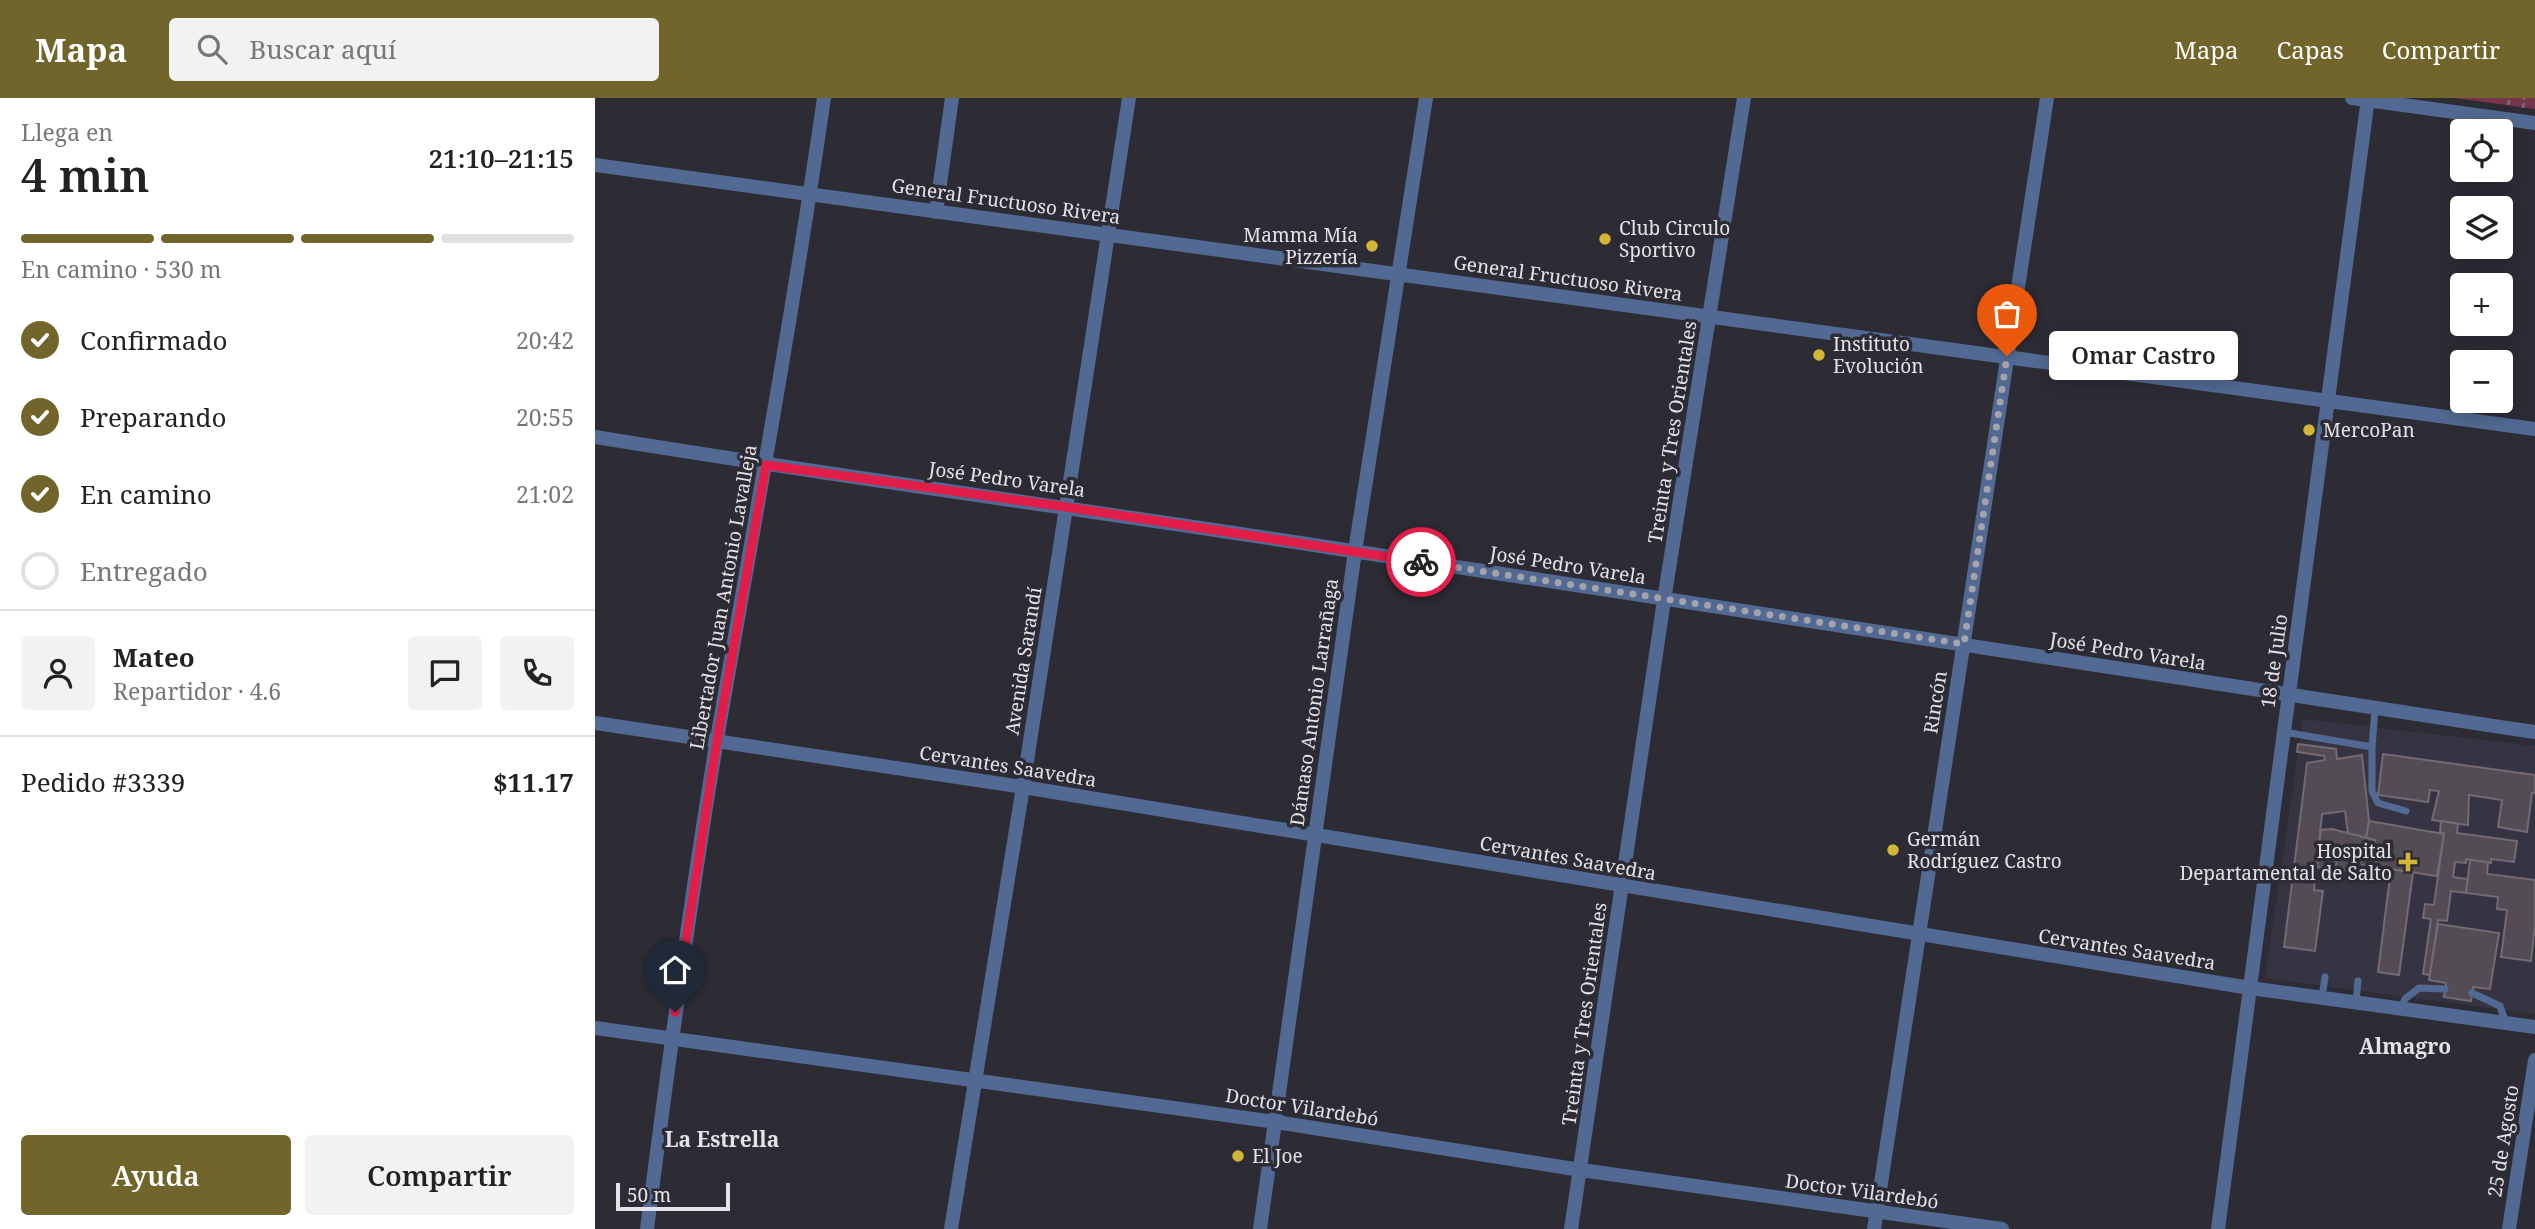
<!DOCTYPE html>
<html lang="es">
<head>
<meta charset="utf-8">
<style>
	body { margin:0; font-family:"Noto Serif",serif; background:#f2f2f2; color:#222; height:100vh; display:flex; flex-direction:column; font-size:26px; white-space:nowrap }
	* { box-sizing:border-box; margin:0 }
	p { font-size:23px; color:#767676 }
	.icon { flex:none; width:38px; height:38px; fill:none; stroke:currentColor; stroke-width:2; stroke-linecap:round; stroke-linejoin:round }
	.map { position:relative; flex:1; overflow:hidden }
	.sheet { display:flex; flex-direction:column; background:#fff; width:595px }
	.sheet>* { flex:none }
	.tools { position:absolute; left:1855px; top:21px; display:grid; gap:14px }
	.tools a { display:grid; place-items:center; width:63px; height:63px; border-radius:7px; background:#fff; box-shadow:0 4px 18px #0003; font-size:35px }
	.scale { position:absolute; left:21px; bottom:18px; width:114px; box-sizing:border-box; padding-left:7px; border:4px solid #e4e3e9; border-top:0; font-size:19px; line-height:24px; white-space:nowrap; color:#e4e3e9; -webkit-text-stroke:5px #2d2c35; paint-order:stroke }
	.pin { position:absolute; display:grid; place-items:center; width:60px; height:60px; color:#fff; margin:-72px -30px; border-radius:50% 50% 50% 0; rotate:-45deg; box-shadow:0 0 7px #0007 }
	.pin .icon { rotate:45deg }
	.courier { position:absolute; display:grid; place-items:center; width:70px; height:70px; margin:-35px; border:5px solid #e11d48; border-radius:50%; background:#fff; color:#222; box-shadow:0 2px 9px #0007 }
	.bubble { position:absolute; height:49px; border-radius:7px; background:#fff; box-shadow:0 4px 18px #0003; font-size:23px; font-weight:600; line-height:49px; text-align:center }
	.overview em { font-style:normal; font-weight:600 }
	.overview div { display:flex; flex-direction:column-reverse }
	.overview { display:flex; align-items:center; justify-content:space-between; height:119px; padding:0 21px }
	h1 { font-size:46px; font-weight:600; line-height:52px }
	.bar { display:grid; grid-template-columns:repeat(4,1fr); gap:10px 7px; align-content:center; height:84px; padding:0 21px }
	.bar i { height:9px; border-radius:5px; background:#e0e0e0 }
	.bar .active { background:#72652b }
	.bar p { grid-column:span 4 }
	.line { display:flex; align-items:center; gap:18px; padding:0 21px; border-top:2px solid #e0e0e0 }
	.line div { flex:1 }
	.round { display:grid; place-items:center; flex:none; width:74px; height:74px; border-radius:7px; background:#f2f2f2 }
	ol { padding:0 21px; list-style:none }
	li { display:flex; align-items:center; gap:21px; height:77px }
	li p { margin-inline-start:auto }
	li .icon { padding:7px; border-radius:50%; background:#72652b; color:#fff; stroke-width:4 }
	li:last-child { color:#767676 }
	li i { width:38px; height:38px; border:4px solid #e0e0e0; border-radius:50% }
	.primary-button { display:flex; gap:14px; margin-top:auto; padding:14px 21px }
	.primary-button a { flex:1; height:80px; border-radius:7px; background:#72652b; color:#fff; font-size:28px; font-weight:600; line-height:80px; text-align:center }
	.primary-button a+a { background:#f2f2f2; color:#222 }
	header { display:flex; align-items:center; gap:42px; box-sizing:border-box; height:98px; padding:0 35px; background:#72652b; color:#fff }
	header strong { font-size:33px }
	nav { display:flex; gap:38px; margin-inline-start:auto; font-size:24px }
	.search { width:490px; height:63px; background:#f2f2f2; display:flex; align-items:center; gap:18px; box-sizing:border-box; padding:0 24px; border-radius:7px; color:#767676; font-size:26px }
	main { display:flex; flex:1; min-height:0 }
	.map>svg:first-child { display:block }
	.built { fill:#363443 }
	.green { fill:#76354d }
	.building { fill:#544c54; stroke:#736a73; stroke-width:2 }
	.lines { fill:none; stroke-linecap:round; stroke-linejoin:round }
	.path { stroke:#727179; stroke-width:2.5; stroke-dasharray:5 3.5; stroke-linecap:butt }
	.service { stroke:#526a93; stroke-width:7 }
	.minor { stroke:#526a93; stroke-width:14 }
	.done { stroke:#a4a3aa; stroke-width:7; stroke-dasharray:0 12.6 }
	.route { stroke:#e11d48; stroke-width:9 }
	.poi-dot { fill:#d3b635; stroke:#2d2c35; stroke-width:2.5 }
	.labels { text-anchor:middle; dominant-baseline:central; stroke-width:7; stroke-linejoin:round; paint-order:stroke }
	.street-label { font-size:19px; fill:#e4e3e9; stroke:#2d2c35 }
	.poi-label { font-size:19px; fill:#e4e3e9; stroke:#2d2c35; text-anchor:start }
	.neighbourhood-label { font-size:21px; font-weight:bold; fill:#e4e3e9; stroke:#2d2c35 }
</style>
</head>
<body>
<header>
<strong>Mapa</strong>
<div class="search"><svg class="icon" aria-label="search" viewBox="0 0 24 24"><circle cx="10" cy="10" r="6"/><path d="M15 15l6 6"/></svg>Buscar aquí</div>
<nav><a>Mapa</a><a>Capas</a><a>Compartir</a></nav>
</header>
<main>
<section class="sheet">
<div class="overview"><div><h1>4 min</h1><p>Llega en</p></div><em>21:10–21:15</em></div>
<div class="bar"><i class="active"></i><i class="active"></i><i class="active"></i><i></i><p>En camino · 530 m</p></div>
<ol>
<li><svg class="icon" aria-label="check" viewBox="0 0 24 24"><path d="M5 12l5 5 9-10"/></svg>Confirmado<p>20:42</p></li>
<li><svg class="icon" aria-label="check" viewBox="0 0 24 24"><path d="M5 12l5 5 9-10"/></svg>Preparando<p>20:55</p></li>
<li><svg class="icon" aria-label="check" viewBox="0 0 24 24"><path d="M5 12l5 5 9-10"/></svg>En camino<p>21:02</p></li>
<li><i></i>Entregado</li>
</ol>
<div class="line" style="height:126px"><a class="round"><svg class="icon" aria-label="person" viewBox="0 0 24 24"><circle cx="12" cy="8" r="4"/><path d="M4 21q1-7 8-7t8 7"/></svg></a><div><b>Mateo</b><p>Repartidor · 4.6</p></div><a class="round"><svg class="icon" aria-label="chat" viewBox="0 0 24 24"><path d="M4 5h16v11H9l-5 4z"/></svg></a><a class="round"><svg class="icon" aria-label="phone" viewBox="0 0 24 24"><path d="M5 4h4l2 5-3 2q2 4 5 5l2-3 5 2v4C11 20 4 13 5 4z"/></svg></a></div>
<div class="line" style="height:91px"><div>Pedido #3339</div><b>$11.17</b></div>
<div class="primary-button"><a>Ayuda</a><a>Compartir</a></div>
</section>
<div class="map">
<svg width="1940" height="1131" viewBox="0 0 1940 1131">
	<rect width="100%" height="100%" fill="#2d2c35"/>
	<path class="built" d="M1708,621l232,27v268l-270,-36z"/>
	<path class="green" d="M1860,0h80v11z"/>
	<g class="building">
		<path d="M1703,646l38,5 1,10 25,-4 7,66 -3,17 -18,-4 -3,-23 -23,3 -8,76 9,1 -8,60 -31,-4 23,-184 18,-3 -1,-4 -27,-4z"/>
		<path d="M1788,656l152,21v18h-3l-5,39 -29,-5 4,-27 -33,-5 -1,30 -36,-5 7,-29 -9,-1 -2,12 -50,-7z"/>
		<path d="M1774,723l75,13 -7,42 -66,-10 4,-26 -9,-2z"/>
		<path d="M1846,723l17,3 -1,9 60,8 -3,21 -23,-3v4l-25,-4v4l-11,-1 -2,15 15,2 -2,14 -15,-2 -4,30 -9,-1 -8,55 -7,-1 8,-55 -8,-1 2,-14 9,1 10,-72 -4,-1z"/>
		<path d="M1737,731l43,11 -4,26 -8,-1 -1,8 -27,-4 2,-8 -8,-1 -1,9 -11,-2 4,-37z"/>
		<path d="M1875,762l18,2 -1,12 48,6v45l-4,36 -30,-4 6,-47 -10,-1 1,-12 -32,-4z"/>
		<path d="M1796,771l22,4 -14,102 -21,-3z"/>
		<path d="M1843,826l61,9 -9,56 -17,-2 -2,14 -27,-4 2,-14 -17,-3z"/>
	</g>
	<g class="lines">
		<g class="path">
			<path d="M1913,7l2,-7"/>
			<path d="M1928,10l1,-10"/>
		</g>
		<g class="service">
			<path d="M1689,634l88,15v44l6,12 28,8"/>
			<path d="M1777,649l3,-38"/>
			<path d="M1877,895l28,13 6,17"/>
			<path d="M1727,899l3,-20"/>
			<path d="M1761,904l2,-21"/>
			<path d="M1806,910l4,-9 14,-11 26,1"/>
		</g>
		<g class="minor">
			<path d="M1757,0l183,25"/>
			<path d="M0,67l1940,264"/>
			<path d="M341,114l16,-114"/>
			<path d="M0,339c250,41 501,74 751,113 396,61 792,125 1189,182"/>
			<path d="M0,625l428,64 1227,201 285,39"/>
			<path d="M0,930l681,94 305,48 421,59"/>
			<path d="M52,1131c21,-164 43,-327 70,-490 37,-213 76,-427 107,-641"/>
			<path d="M356,1131l72,-442 106,-689"/>
			<path d="M665,1131l95,-678 71,-453"/>
			<path d="M976,1131l93,-629 80,-502"/>
			<path d="M1279,1131l173,-1131"/>
			<path d="M1623,1131l150,-1131"/>
			<path d="M1914,1131l26,-169"/>
		</g>
	</g>
	<g class="lines">
		<path class="done" d="M826,464l543,82 43,-288"/>
		<path class="route" d="M80,914l42,-271 49,-276 300,42 355,55"/>
	</g>
	<g class="poi-dot">
		<circle cx="1010" cy="141" r="7"/>
		<circle cx="777" cy="148" r="7"/>
		<circle cx="1224" cy="257" r="7"/>
		<circle cx="1714" cy="332" r="7"/>
		<circle cx="1298" cy="752" r="7"/>
		<path d="M1809.5 753.5h7v7h7v7h-7v7h-7v-7h-7v-7h7z"/>
		<circle cx="643" cy="1058" r="7"/>
	</g>
	<g class="labels">
		<g class="street-label">
			<text transform="translate(411 103) rotate(8)">General Fructuoso Rivera</text>
			<text transform="translate(973 180) rotate(8)">General Fructuoso Rivera</text>
			<text transform="translate(1077 334) rotate(-81)">Treinta y Tres Orientales</text>
			<text transform="translate(412 381) rotate(8)">José Pedro Varela</text>
			<text transform="translate(973 467) rotate(9)">José Pedro Varela</text>
			<text transform="translate(128 499) rotate(-80)">Libertador Juan Antonio Lavalleja</text>
			<text transform="translate(1533 553) rotate(9)">José Pedro Varela</text>
			<text transform="translate(428 563) rotate(-81)">Avenida Sarandí</text>
			<text transform="translate(1679 563) rotate(-82)">18 de Julio</text>
			<text transform="translate(719 604) rotate(-82)">Dámaso Antonio Larrañaga</text>
			<text transform="translate(1340 604) rotate(-81)">Rincón</text>
			<text transform="translate(413 668) rotate(9)">Cervantes Saavedra</text>
			<text transform="translate(973 760) rotate(10)">Cervantes Saavedra</text>
			<text transform="translate(1532 851) rotate(9)">Cervantes Saavedra</text>
			<text transform="translate(989 916) rotate(-82)">Treinta y Tres Orientales</text>
			<text transform="translate(707 1009) rotate(9)">Doctor Vilardebó</text>
			<text transform="translate(1908 1043) rotate(-81)">25 de Agosto</text>
			<text transform="translate(1267 1093) rotate(8)">Doctor Vilardebó</text>
		</g>
		<g class="poi-label">
			<text x="1024" y="130">Club Circulo<tspan x="1024" dy="22">Sportivo</tspan></text>
			<text x="763" y="137" text-anchor="end">Mamma Mía<tspan x="763" dy="22">Pizzería</tspan></text>
			<text x="1238" y="246">Instituto<tspan x="1238" dy="22">Evolución</tspan></text>
			<text x="1728" y="332">MercoPan</text>
			<text x="1312" y="741">Germán<tspan x="1312" dy="22">Rodríguez Castro</tspan></text>
			<text x="1797" y="753" text-anchor="end">Hospital<tspan x="1797" dy="22">Departamental de Salto</tspan></text>
			<text x="657" y="1058">El Joe</text>
		</g>
		<g class="neighbourhood-label">
			<text x="1810" y="948">Almagro</text>
			<text x="127" y="1041">La Estrella</text>
		</g>
	</g>
</svg>
<div class="tools">
<a><svg class="icon" aria-label="locate" viewBox="0 0 24 24"><circle cx="12" cy="12" r="6"/><path d="M12 2v4M12 18v4M2 12h4M18 12h4"/></svg></a>
<a><svg class="icon" aria-label="layers" viewBox="0 0 24 24"><path d="M12 4l9 5-9 5-9-5zM3 14l9 5 9-5"/></svg></a>
<a>+</a>
<a>−</a>
</div>
<div class="scale">50 m</div>
<div class="pin" style="left:1412px;top:258px;background:#ea580c"><svg class="icon" aria-label="bag" viewBox="0 0 24 24"><path d="M5 8h14l-1 12H6zM9 8a3 3 0 0 1 6 0"/></svg></div>
<div class="pin" style="left:80px;top:914px;background:#1f2937"><svg class="icon" aria-label="home" viewBox="0 0 24 24"><path d="M3 11l9-7 9 7M6 9v11h12V9"/></svg></div>
<div class="courier" style="left:826px;top:464px"><svg class="icon" aria-label="bike" viewBox="0 0 24 24"><circle cx="6" cy="16" r="4"/><circle cx="18" cy="16" r="4"/><path d="M6 16l4-8h5l3 8M10 8l3 8H6M13 5h3"/></svg></div>
<div class="bubble" style="left:1454px;top:233px;width:189px">Omar Castro</div>
</div>
</main>
</body>
</html>
